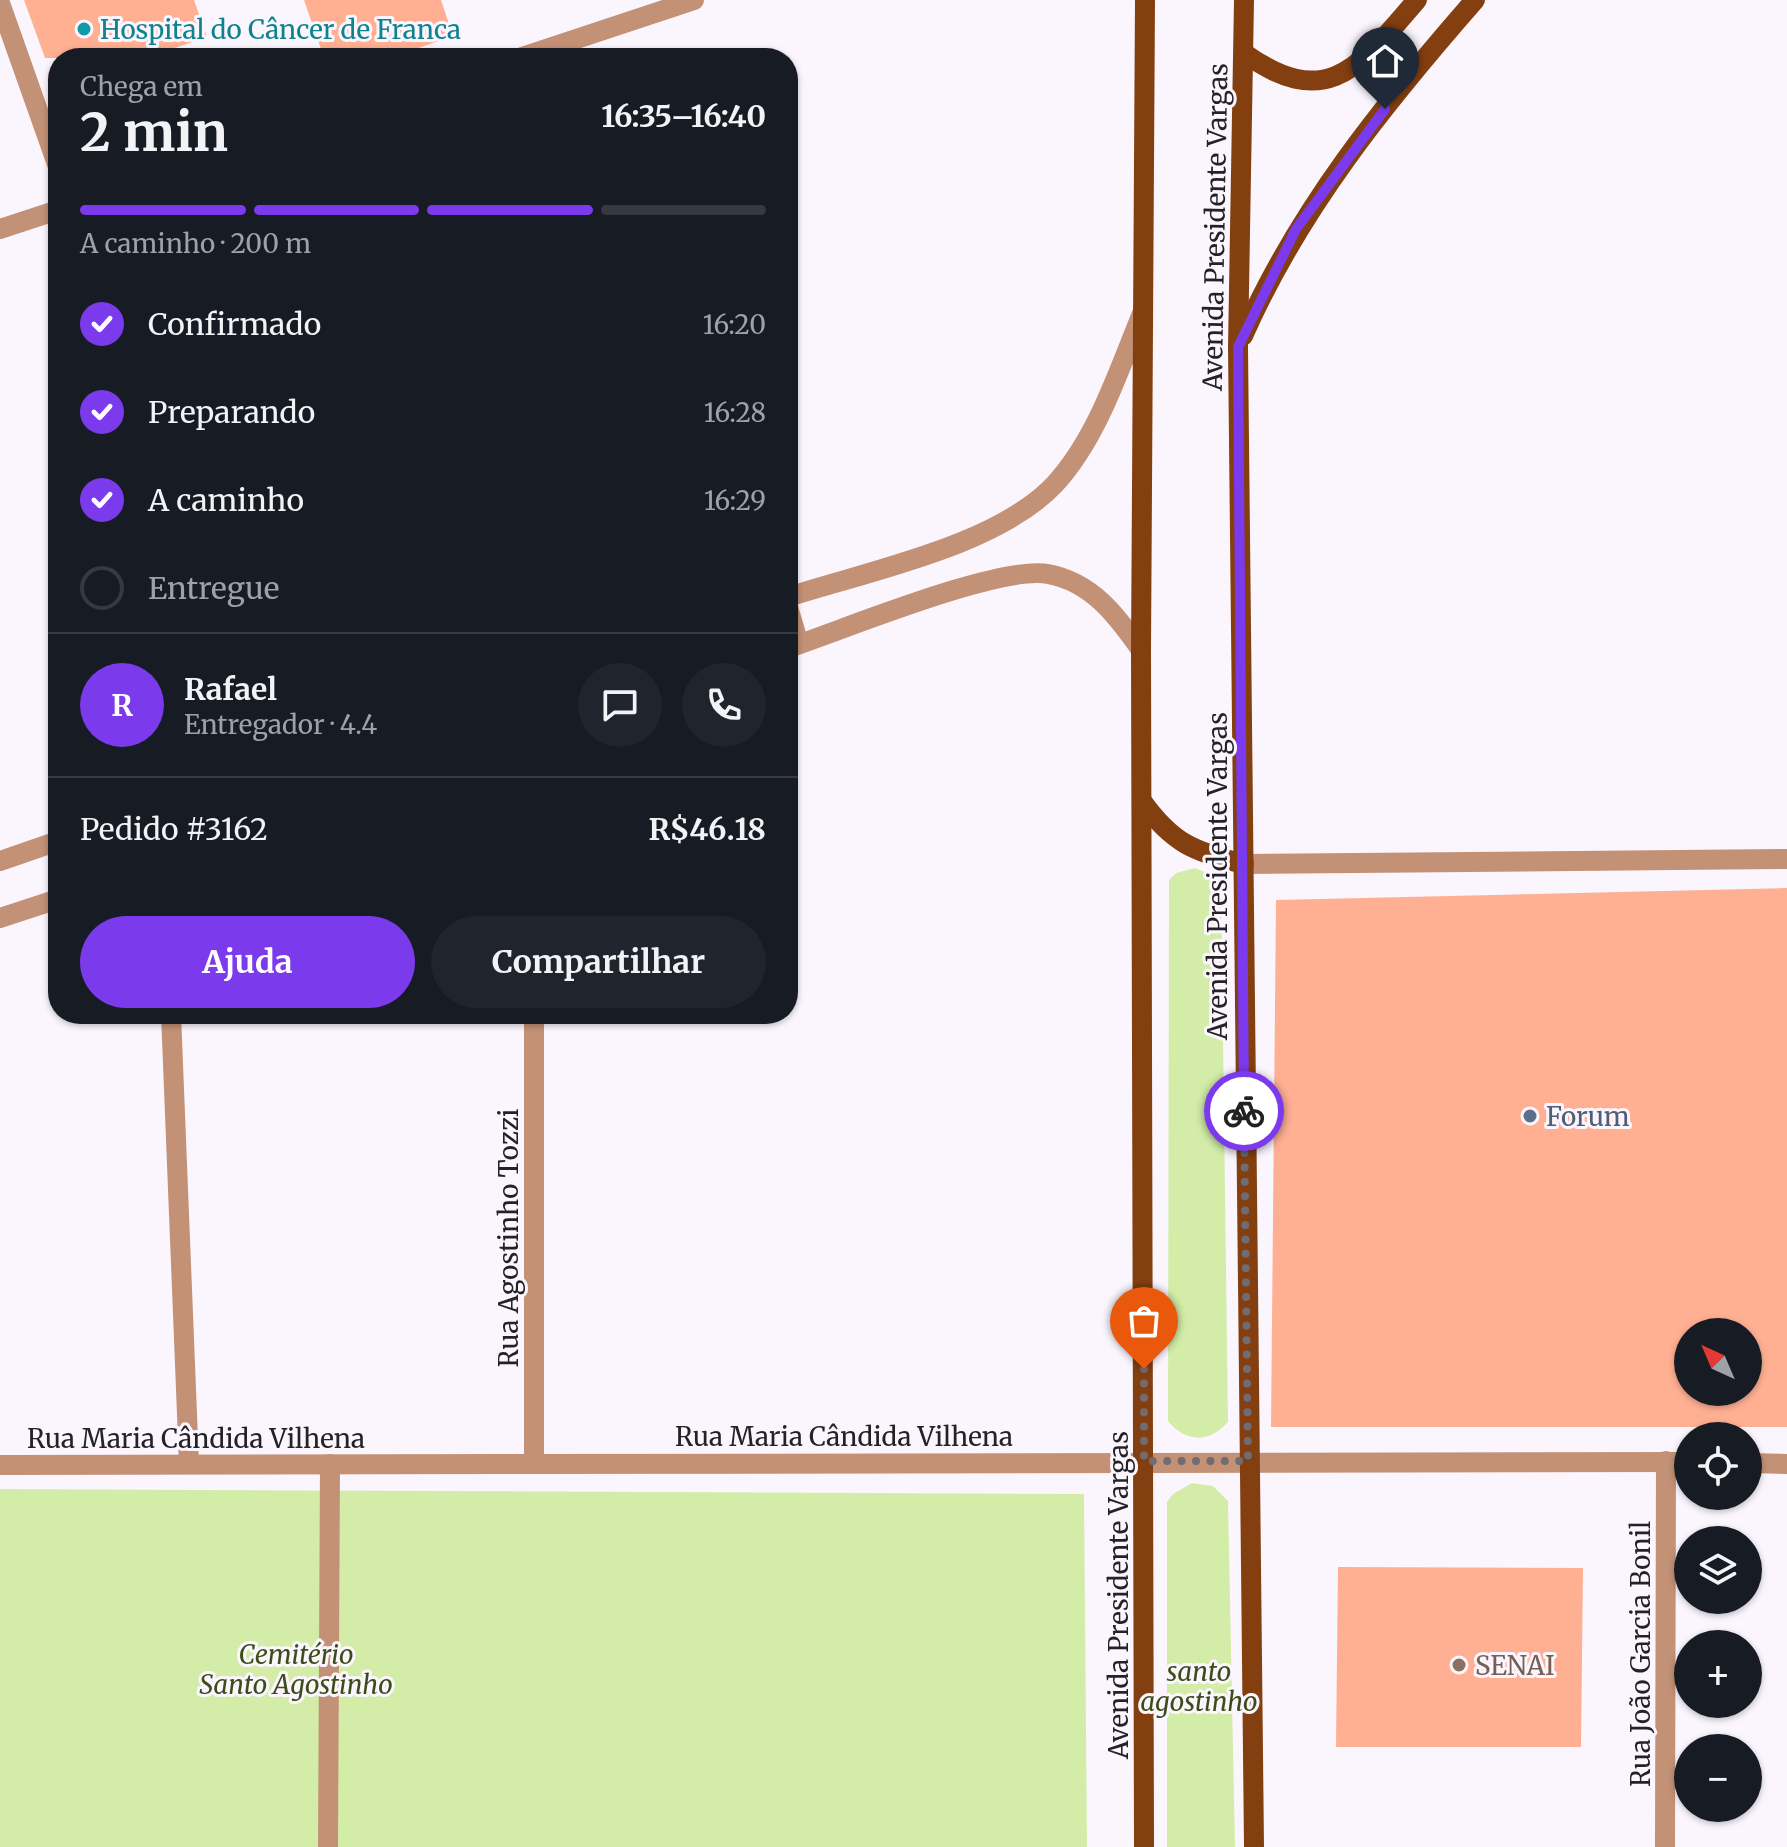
<!DOCTYPE html>
<html lang="pt">
<head>
<meta charset="utf-8">
<style>
	body { margin:0; font-family:Merriweather,serif; background:#20242c; color:#f1f3f6; height:100vh; display:flex; flex-direction:column; font-size:30px; white-space:nowrap }
	* { box-sizing:border-box; margin:0 }
	p { font-size:26px; color:#9ea1a6 }
	.icon { flex:none; width:44px; height:44px; fill:none; stroke:currentColor; stroke-width:2; stroke-linecap:round; stroke-linejoin:round }
	.map { position:relative; flex:1; overflow:hidden }
	.side { position:absolute; left:48px; top:48px; width:750px; height:976px; display:flex; flex-direction:column; background:#171b24; border-radius:32px; box-shadow:0 2px 6px #0004 }
	.side>* { flex:none }
	.needle { width:52px; rotate:316deg }
	.controls { position:absolute; left:1674px; top:1318px; display:grid; gap:16px }
	.controls a { display:grid; place-items:center; width:88px; height:88px; border-radius:50%; background:#171b24; box-shadow:0 2px 6px #0004; font-size:40px }
	.pin { position:absolute; display:grid; place-items:center; width:68px; height:68px; color:#fff; margin:-82px -34px; border-radius:50% 50% 50% 0; rotate:-45deg; box-shadow:0 0 8px #0007 }
	.pin .icon { rotate:45deg }
	.courier { position:absolute; display:grid; place-items:center; width:80px; height:80px; margin:-40px; border:6px solid #7c3aed; border-radius:50%; background:#fff; color:#222; box-shadow:0 2px 10px #0007 }
	.head em { font-style:normal; font-weight:700 }
	.head div { display:flex; flex-direction:column-reverse }
	.head { display:flex; align-items:center; justify-content:space-between; height:136px; padding:0 32px }
	h1 { font-size:52px; font-weight:700; line-height:60px }
	.bar { display:grid; grid-template-columns:repeat(4,1fr); gap:12px 8px; align-content:center; height:96px; padding:0 32px }
	.bar i { height:10px; border-radius:6px; background:#363941 }
	.bar .current { background:#7c3aed }
	.bar p { grid-column:span 4 }
	.line { display:flex; align-items:center; gap:20px; padding:0 32px; border-top:2px solid #363941 }
	.line div { flex:1 }
	.round { display:grid; place-items:center; flex:none; width:84px; height:84px; border-radius:42px; background:#20242c }
	ol { padding:0 32px; list-style:none }
	li { display:flex; align-items:center; gap:24px; height:88px }
	li p { margin-inline-start:auto }
	li .icon { padding:8px; border-radius:50%; background:#7c3aed; color:#fff; stroke-width:4 }
	li:last-child { color:#9ea1a6 }
	li i { width:44px; height:44px; border:4px solid #363941; border-radius:50% }
	.primary-button { display:flex; gap:16px; margin-top:auto; padding:16px 32px }
	.primary-button a { flex:1; height:92px; border-radius:48px; background:#7c3aed; color:#fff; font-size:32px; font-weight:700; line-height:92px; text-align:center }
	.primary-button a+a { background:#20242c; color:#f1f3f6 }
	.map>svg:first-child { display:block }
	.green { fill:#d3eda9 }
	.building { fill:#ffb093; fill-rule:evenodd }
	.lines { fill:none; stroke-linecap:round; stroke-linejoin:round }
	.minor { stroke:#c39176; stroke-width:20 }
	.major { stroke:#843f10; stroke-width:20 }
	.done { stroke:#706c72; stroke-width:8; stroke-dasharray:0 14.4 }
	.route { stroke:#7c3aed; stroke-width:10 }
	.culture-dot { fill:#0f9aa8; stroke:#fbf6fe; stroke-width:3 }
	.service-dot { fill:#5c6f8a; stroke:#fbf6fe; stroke-width:3 }
	.education-dot { fill:#8d6e63; stroke:#fbf6fe; stroke-width:3 }
	.labels { text-anchor:middle; dominant-baseline:central; stroke-width:6; stroke-linejoin:round; paint-order:stroke }
	.culture-label { font-size:26px; fill:#0d838f; stroke:#fbf6fe; text-anchor:start }
	.street-label { font-size:26px; fill:#252226; stroke:#fbf6fe }
	.service-label { font-size:26px; fill:#4e5e75; stroke:#fbf6fe; text-anchor:start }
	.park-label { font-size:26px; font-style:italic; fill:#3c4d19; stroke:#fbf6fe }
	.education-label { font-size:26px; fill:#785e54; stroke:#fbf6fe; text-anchor:start }
</style>
</head>
<body>
<div class="map">
<svg width="1787" height="1847" viewBox="0 0 1787 1847">
	<rect width="100%" height="100%" fill="#fbf6fe"/>
	<g class="green">
		<path d="M1195,868l19,8 7,7 7,539c-19,21 -42,21 -60,-1l1,-541 7,-7z"/>
		<path d="M1192,1483l21,3 15,15 7,346h-68v-345l6,-8z"/>
		<path d="M0,1489l1084,5 3,353h-1087z"/>
	</g>
	<g class="building">
		<path d="M24,0h170l13,37 -61,21h-101z"/>
		<path d="M304,0h137l12,36 -63,22h-66z"/>
		<path d="M1787,888v539h-516l5,-527zM1688,1332h60v60h-60z"/>
		<path d="M1338,1567l245,1 -2,179h-245z"/>
	</g>
	<g class="lines">
		<g class="minor">
			<path d="M0,3l58,164"/>
			<path d="M519,58l175,-58"/>
			<path d="M0,229l58,-19"/>
			<path d="M788,597c80,-26 209,-51 267,-113 43,-47 64,-115 88,-173"/>
			<path d="M788,607l11,37"/>
			<path d="M788,648c55,-18 210,-83 260,-74 44,8 69,42 93,76"/>
			<path d="M0,861l58,-20"/>
			<path d="M1244,864l543,-5"/>
			<path d="M0,918l58,-19"/>
			<path d="M171,1014l18,450"/>
			<path d="M534,1014v449"/>
			<path d="M1748,1463l39,1"/>
			<path d="M0,1465l1688,-3"/>
			<path d="M328,1847l2,-383"/>
			<path d="M1665,1847l1,-386"/>
		</g>
		<g class="major">
			<path d="M1244,0l-6,347 16,1500"/>
			<path d="M1244,53c85,61 117,11 173,-53"/>
			<path d="M1243,336c56,-127 141,-232 232,-336"/>
			<path d="M1142,801c30,42 52,51 102,63"/>
			<path d="M1144,1847l-3,-1197 4,-650"/>
		</g>
	</g>
	<g class="lines">
		<path class="done" d="M1144,1369v92h104l-4,-350"/>
		<path class="route" d="M1244,1111l-6,-764 58,-118 89,-120"/>
	</g>
	<circle class="culture-dot" cx="84" cy="29" r="8"/>
	<circle class="service-dot" cx="1530" cy="1116" r="8"/>
	<circle class="education-dot" cx="1459" cy="1665" r="8"/>
	<g class="labels">
		<g class="culture-label">
			<text x="100" y="29">Hospital do Câncer de Franca</text>
		</g>
		<g class="street-label">
			<text transform="translate(1215 227) rotate(-89)">Avenida Presidente Vargas</text>
			<text transform="translate(1217 876) rotate(-90)">Avenida Presidente Vargas</text>
			<text transform="translate(508 1238) rotate(-90)">Rua Agostinho Tozzi</text>
			<text x="844" y="1436">Rua Maria Cândida Vilhena</text>
			<text x="196" y="1438">Rua Maria Cândida Vilhena</text>
			<text transform="translate(1118 1595) rotate(-90)">Avenida Presidente Vargas</text>
			<text transform="translate(1640 1654) rotate(-90)">Rua João Garcia Bonil</text>
		</g>
		<g class="service-label">
			<text x="1546" y="1116">Forum</text>
		</g>
		<g class="park-label">
			<text x="296" y="1654">Cemitério<tspan x="296" dy="30">Santo Agostinho</tspan></text>
			<text x="1199" y="1671">santo<tspan x="1199" dy="30">agostinho</tspan></text>
		</g>
		<g class="education-label">
			<text x="1475" y="1665">SENAI</text>
		</g>
	</g>
</svg>
<div class="controls">
<a><svg class="needle" viewBox="-14 -14 28 28"><path d="M0-13l5 13h-10z" fill="#e53935"/><path d="M0 13l5-13h-10z" fill="#9ea1a6"/></svg></a>
<a><svg class="icon" aria-label="locate" viewBox="0 0 24 24"><circle cx="12" cy="12" r="6"/><path d="M12 2v4M12 18v4M2 12h4M18 12h4"/></svg></a>
<a><svg class="icon" aria-label="layers" viewBox="0 0 24 24"><path d="M12 4l9 5-9 5-9-5zM3 14l9 5 9-5"/></svg></a>
<a>+</a>
<a>−</a>
</div>
<div class="pin" style="left:1144px;top:1369px;background:#ea580c"><svg class="icon" aria-label="bag" viewBox="0 0 24 24"><path d="M5 8h14l-1 12H6zM9 8a3 3 0 0 1 6 0"/></svg></div>
<div class="pin" style="left:1385px;top:109px;background:#1f2937"><svg class="icon" aria-label="home" viewBox="0 0 24 24"><path d="M3 11l9-7 9 7M6 9v11h12V9"/></svg></div>
<div class="courier" style="left:1244px;top:1111px"><svg class="icon" aria-label="bike" viewBox="0 0 24 24"><circle cx="6" cy="16" r="4"/><circle cx="18" cy="16" r="4"/><path d="M6 16l4-8h5l3 8M10 8l3 8H6M13 5h3"/></svg></div>
<section class="side">
<div class="head"><div><h1>2 min</h1><p>Chega em</p></div><em>16:35–16:40</em></div>
<div class="bar"><i class="current"></i><i class="current"></i><i class="current"></i><i></i><p>A caminho · 200 m</p></div>
<ol>
<li><svg class="icon" aria-label="check" viewBox="0 0 24 24"><path d="M5 12l5 5 9-10"/></svg>Confirmado<p>16:20</p></li>
<li><svg class="icon" aria-label="check" viewBox="0 0 24 24"><path d="M5 12l5 5 9-10"/></svg>Preparando<p>16:28</p></li>
<li><svg class="icon" aria-label="check" viewBox="0 0 24 24"><path d="M5 12l5 5 9-10"/></svg>A caminho<p>16:29</p></li>
<li><i></i>Entregue</li>
</ol>
<div class="line" style="height:144px"><b class="round" style="background:#7c3aed;color:#fff">R</b><div><b>Rafael</b><p>Entregador · 4.4</p></div><a class="round"><svg class="icon" aria-label="chat" viewBox="0 0 24 24"><path d="M4 5h16v11H9l-5 4z"/></svg></a><a class="round"><svg class="icon" aria-label="phone" viewBox="0 0 24 24"><path d="M5 4h4l2 5-3 2q2 4 5 5l2-3 5 2v4C11 20 4 13 5 4z"/></svg></a></div>
<div class="line" style="height:104px"><div>Pedido #3162</div><b>R$46.18</b></div>
<div class="primary-button"><a>Ajuda</a><a>Compartilhar</a></div>
</section>
</div>
</body>
</html>
